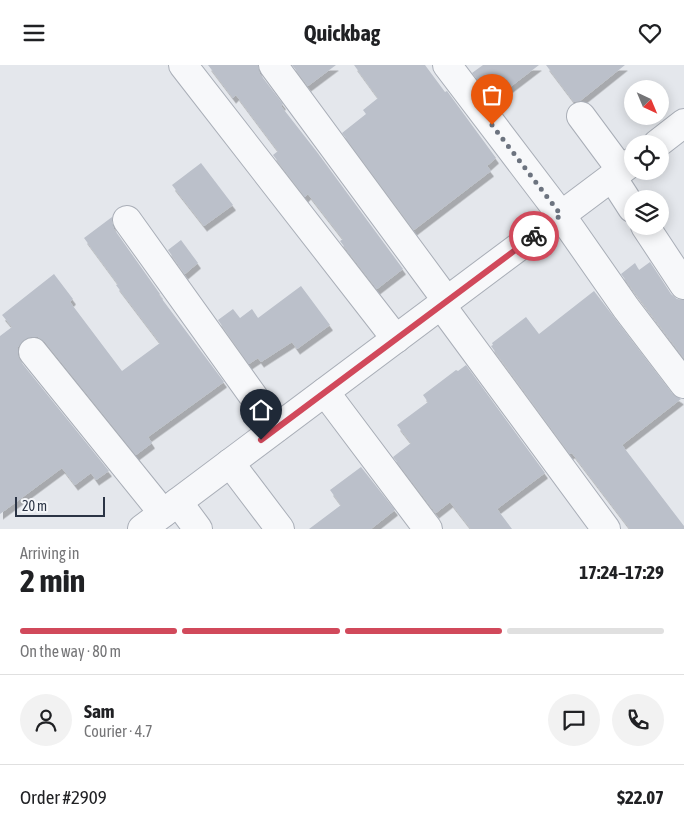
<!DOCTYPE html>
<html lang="en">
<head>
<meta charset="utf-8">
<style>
	body { margin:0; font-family:"Asap Condensed",sans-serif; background:#f2f2f2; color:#202124; height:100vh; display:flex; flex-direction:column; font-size:19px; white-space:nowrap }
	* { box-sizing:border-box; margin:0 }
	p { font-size:16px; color:#757577 }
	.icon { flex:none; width:28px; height:28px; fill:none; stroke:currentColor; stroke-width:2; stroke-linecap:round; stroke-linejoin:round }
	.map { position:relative; height:464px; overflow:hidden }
	.panel { display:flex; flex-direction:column; background:#fff; flex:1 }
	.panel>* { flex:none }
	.needle { width:32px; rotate:136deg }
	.fabs { position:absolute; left:624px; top:15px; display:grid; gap:10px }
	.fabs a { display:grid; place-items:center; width:45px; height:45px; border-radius:50%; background:#fff; box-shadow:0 2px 12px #0003; font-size:25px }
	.scale { position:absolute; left:15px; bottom:12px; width:90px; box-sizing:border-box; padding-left:5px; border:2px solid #2b3445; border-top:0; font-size:14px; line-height:18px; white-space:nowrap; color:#2b3445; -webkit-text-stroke:4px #f4f6f9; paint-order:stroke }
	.pin { position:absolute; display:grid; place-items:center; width:42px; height:42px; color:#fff; margin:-51px -21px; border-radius:50% 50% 50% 0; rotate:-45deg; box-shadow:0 0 5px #0007 }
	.pin .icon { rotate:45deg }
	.courier { position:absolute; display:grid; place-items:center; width:50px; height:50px; margin:-25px; border:4px solid #d1495b; border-radius:50%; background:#fff; color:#222; box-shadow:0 1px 6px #0007 }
	.headline em { font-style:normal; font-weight:700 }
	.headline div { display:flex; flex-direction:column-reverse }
	.headline { display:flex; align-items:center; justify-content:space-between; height:85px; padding:0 20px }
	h1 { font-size:32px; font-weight:700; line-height:38px }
	.bar { display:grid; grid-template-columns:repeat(4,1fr); gap:8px 5px; align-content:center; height:60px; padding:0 20px }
	.bar i { height:6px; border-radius:4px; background:#e0e0e0 }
	.bar .active { background:#d1495b }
	.bar p { grid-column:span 4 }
	.line { display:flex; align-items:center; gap:12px; padding:0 20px; border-top:1px solid #e0e0e0 }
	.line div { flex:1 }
	.round { display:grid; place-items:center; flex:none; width:52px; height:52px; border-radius:26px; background:#f2f2f2 }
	header { display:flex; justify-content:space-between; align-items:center; height:65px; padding:0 20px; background:#fff; font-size:22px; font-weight:700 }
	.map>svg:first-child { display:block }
	.building { fill:#bbc0ca; filter:url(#shadow) }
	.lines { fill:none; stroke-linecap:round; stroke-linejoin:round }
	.minor-casing { stroke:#a9aeb7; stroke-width:30 }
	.minor { stroke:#f7f8fa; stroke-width:28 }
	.done { stroke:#6c737f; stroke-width:5; stroke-dasharray:0 9 }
	.route { stroke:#d1495b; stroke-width:6 }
</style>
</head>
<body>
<header><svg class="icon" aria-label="menu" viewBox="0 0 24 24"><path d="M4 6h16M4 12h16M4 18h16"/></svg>Quickbag<svg class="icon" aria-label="heart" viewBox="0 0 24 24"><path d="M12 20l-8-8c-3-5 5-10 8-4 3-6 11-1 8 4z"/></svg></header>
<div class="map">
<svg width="684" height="464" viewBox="0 0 684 464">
	<defs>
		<filter id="shadow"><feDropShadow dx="3" dy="5.5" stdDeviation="0" flood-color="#0004"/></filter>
	</defs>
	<rect width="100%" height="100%" fill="#e4e7ec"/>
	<g class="building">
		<path d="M208,0h50l2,9 23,30 -2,2 36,46 86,117 -26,20 -37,-48 3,-2 -35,-45 -3,3 -32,-42 5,-4 -42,-56 -3,3z"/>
		<path d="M292,0h44l-28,21z"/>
		<path d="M354,0h71l20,27 2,-1 49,67 -9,8 4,5 -77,59 -72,-97 24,-19 -3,-4 15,-12z"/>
		<path d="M483,0h56l-46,35 -21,-27z"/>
		<path d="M546,0h79l-45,36 -6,1z"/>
		<path d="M201,98l32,42 -29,21 -32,-41z"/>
		<path d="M112,152v5l2,7 46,65 -1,1 65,87 -76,55 4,6 -16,12 -91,-113 -7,-5h-7l-7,3 -6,7v8l3,7 88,109 -13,9 -5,-7 -16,12 -13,-17 -62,46v-178l12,-9 -10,-12 52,-41 19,25 -3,3 52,69 38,-28 -44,-58 2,-1 -34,-46z"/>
		<path d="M181,175l17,23 -13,11 -17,-24z"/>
		<path d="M650,197l21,32 6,5 7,1v58l-63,-84 14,-11 4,7z"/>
		<path d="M301,221l29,39 -33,24 -5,-7 -31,20 -3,-4 -9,6 -31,-44 15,-11 7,9 12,-9 6,9z"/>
		<path d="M594,226l78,102 9,6 -59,46 62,81v3h-54l-58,-76 -2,1 -79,-108 2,-1 -1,-2 34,-26 13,17z"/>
		<path d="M466,300l79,108 -48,36 15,20h-41l-21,-27 -14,11 -43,-56 18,-14 -14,-18 31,-23 -5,-7 33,-25 2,1z"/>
		<path d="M361,402l34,43 -24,19h-62l32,-24 -11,-15z"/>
	</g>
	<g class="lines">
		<g class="minor-casing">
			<g id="minor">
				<path d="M183,0l213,274"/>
				<path d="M273,0l174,236"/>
				<path d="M447,0l114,150 65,93 58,76"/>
				<path d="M581,51l40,54"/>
				<path d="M657,79l27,-21"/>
				<path d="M612,112l20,31"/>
				<path d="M127,155l149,208"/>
				<path d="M645,161l39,59"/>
				<path d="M441,240l165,224"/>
				<path d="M33,287l130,161"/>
				<path d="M325,327l103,137"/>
				<path d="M230,398l50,66"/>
				<path d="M178,437l20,27"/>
				<path d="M142,464l490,-367"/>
			</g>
		</g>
		<use href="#minor" class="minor"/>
	</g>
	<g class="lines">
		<path class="done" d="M492,60l69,90 -27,21"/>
		<path class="route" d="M261,375l273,-204"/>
	</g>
</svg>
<div class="fabs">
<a><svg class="needle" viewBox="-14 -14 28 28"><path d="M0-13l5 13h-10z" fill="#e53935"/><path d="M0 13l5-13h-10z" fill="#757577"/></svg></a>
<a><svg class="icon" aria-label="locate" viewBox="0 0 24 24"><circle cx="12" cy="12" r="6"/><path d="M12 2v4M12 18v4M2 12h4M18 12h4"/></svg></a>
<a><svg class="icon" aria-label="layers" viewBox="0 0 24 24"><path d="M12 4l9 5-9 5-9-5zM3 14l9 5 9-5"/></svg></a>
</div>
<div class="scale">20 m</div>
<div class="pin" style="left:492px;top:60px;background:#ea580c"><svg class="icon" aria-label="bag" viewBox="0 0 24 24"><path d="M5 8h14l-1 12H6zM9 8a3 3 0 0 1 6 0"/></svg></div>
<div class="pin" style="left:261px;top:375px;background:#1f2937"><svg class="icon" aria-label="home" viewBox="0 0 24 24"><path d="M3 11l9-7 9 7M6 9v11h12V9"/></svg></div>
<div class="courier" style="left:534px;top:171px"><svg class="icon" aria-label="bike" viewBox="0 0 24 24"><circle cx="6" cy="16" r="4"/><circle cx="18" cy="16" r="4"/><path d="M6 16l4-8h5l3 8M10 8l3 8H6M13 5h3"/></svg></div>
</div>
<section class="panel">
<div class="headline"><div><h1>2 min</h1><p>Arriving in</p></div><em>17:24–17:29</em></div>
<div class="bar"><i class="active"></i><i class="active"></i><i class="active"></i><i></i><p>On the way · 80 m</p></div>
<div class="line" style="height:90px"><a class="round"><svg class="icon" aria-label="person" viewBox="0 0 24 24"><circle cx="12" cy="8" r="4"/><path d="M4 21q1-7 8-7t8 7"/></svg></a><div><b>Sam</b><p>Courier · 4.7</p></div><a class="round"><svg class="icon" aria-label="chat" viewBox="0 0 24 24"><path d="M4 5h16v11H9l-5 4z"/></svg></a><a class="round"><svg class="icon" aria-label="phone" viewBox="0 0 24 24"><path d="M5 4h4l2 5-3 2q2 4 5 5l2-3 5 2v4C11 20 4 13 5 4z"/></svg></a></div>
<div class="line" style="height:65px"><div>Order #2909</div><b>$22.07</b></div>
</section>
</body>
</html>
